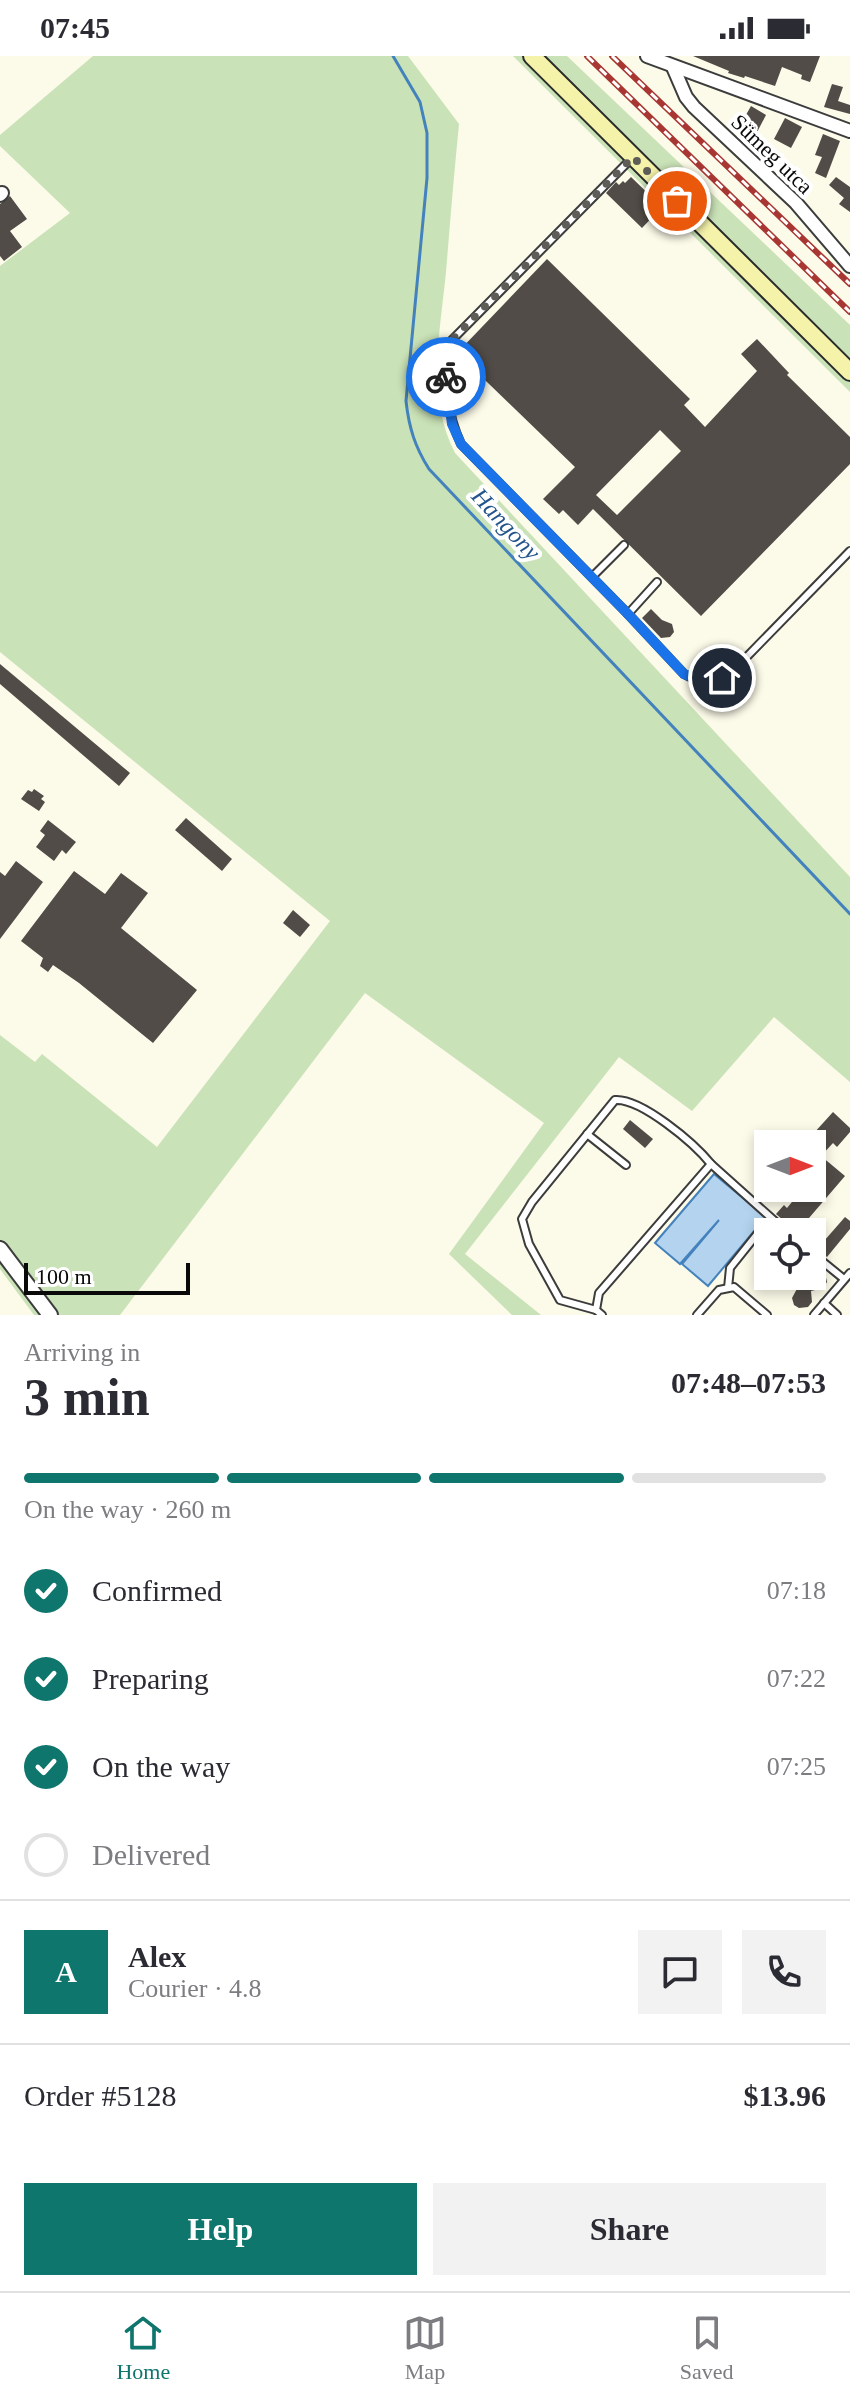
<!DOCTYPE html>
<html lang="en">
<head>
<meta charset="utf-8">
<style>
	body { margin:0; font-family:"Times New Roman",serif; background:#f2f2f3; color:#2b2b33; height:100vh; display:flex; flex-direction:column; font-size:30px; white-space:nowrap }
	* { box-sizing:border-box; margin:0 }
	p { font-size:26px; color:#7c7c81 }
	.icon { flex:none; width:44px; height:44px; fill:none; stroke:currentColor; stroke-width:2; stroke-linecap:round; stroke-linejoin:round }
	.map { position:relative; height:1259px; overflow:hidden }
	.sheet { display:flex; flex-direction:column; background:#fff; flex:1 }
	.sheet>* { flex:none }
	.needle { width:52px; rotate:90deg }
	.buttons { position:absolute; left:754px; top:1074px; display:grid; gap:16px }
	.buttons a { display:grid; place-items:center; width:72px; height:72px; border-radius:0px; background:#fff; box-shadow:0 4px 12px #0003; font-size:40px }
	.scale { position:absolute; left:24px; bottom:20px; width:166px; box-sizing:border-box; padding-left:8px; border:4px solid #090909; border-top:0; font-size:22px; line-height:28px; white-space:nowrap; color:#090909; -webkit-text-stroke:6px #fff; paint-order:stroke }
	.pin { position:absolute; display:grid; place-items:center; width:68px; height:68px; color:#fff; margin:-34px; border:4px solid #fff; border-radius:50%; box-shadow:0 2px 8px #0007 }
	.courier { position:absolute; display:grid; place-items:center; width:80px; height:80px; margin:-40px; border:6px solid #1a73e8; border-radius:50%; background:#fff; color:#222; box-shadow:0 2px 10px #0007 }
	.overview em { font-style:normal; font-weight:700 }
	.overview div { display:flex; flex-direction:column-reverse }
	.overview { display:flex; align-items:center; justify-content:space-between; height:136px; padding:0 24px }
	h1 { font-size:52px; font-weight:700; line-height:60px }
	.bar { display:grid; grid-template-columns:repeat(4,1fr); gap:12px 8px; align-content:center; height:96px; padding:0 24px }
	.bar i { height:10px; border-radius:6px; background:#e1e1e2 }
	.bar .current { background:#0f766e }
	.bar p { grid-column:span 4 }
	.line { display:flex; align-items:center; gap:20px; padding:0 24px; border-top:2px solid #e1e1e2 }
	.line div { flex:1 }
	.round { display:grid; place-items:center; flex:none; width:84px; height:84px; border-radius:0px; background:#f2f2f3 }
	ol { padding:0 24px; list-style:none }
	li { display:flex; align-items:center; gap:24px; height:88px }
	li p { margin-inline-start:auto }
	li .icon { padding:8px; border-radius:50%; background:#0f766e; color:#fff; stroke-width:4 }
	li:last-child { color:#7c7c81 }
	li i { width:44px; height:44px; border:4px solid #e1e1e2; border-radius:50% }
	.primary-button { display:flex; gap:16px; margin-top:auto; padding:16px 24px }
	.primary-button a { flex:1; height:92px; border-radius:0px; background:#0f766e; color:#fff; font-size:32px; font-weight:700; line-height:92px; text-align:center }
	.primary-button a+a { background:#f2f2f3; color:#2b2b33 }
	.status { display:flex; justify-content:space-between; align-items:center; height:56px; padding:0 40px; background:#fff; direction:ltr }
	.status svg { height:22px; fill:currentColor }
	.tab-bar { display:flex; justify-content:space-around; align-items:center; height:112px; border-top:2px solid #e1e1e2; background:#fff; font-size:22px; color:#7c7c81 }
	.tab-bar a { display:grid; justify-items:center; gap:4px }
	.tab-bar .current { color:#0f766e }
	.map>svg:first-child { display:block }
	.green { fill:#cae2b7 }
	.water { fill:#b3d3ee; stroke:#4382bc; stroke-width:2 }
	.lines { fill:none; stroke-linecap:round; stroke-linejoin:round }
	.stream { stroke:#4382bc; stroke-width:3 }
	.building { fill:#514c47; fill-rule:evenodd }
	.service-casing { stroke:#3c3c3c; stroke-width:10 }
	.minor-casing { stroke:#3c3c3c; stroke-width:16 }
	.tertiary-casing { stroke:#3c3c3c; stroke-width:18 }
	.secondary-casing { stroke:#2b2b2b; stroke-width:20 }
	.service { stroke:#fff; stroke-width:6 }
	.minor { stroke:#fff; stroke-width:12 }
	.tertiary { stroke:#fff; stroke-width:14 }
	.secondary { stroke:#f5f3aa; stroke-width:16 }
	.rail-casing { stroke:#a83733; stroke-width:6 }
	.rail { stroke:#fff; stroke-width:3; stroke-dasharray:9; stroke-linecap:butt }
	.done { stroke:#5e5d57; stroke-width:8; stroke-dasharray:0 14.4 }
	.route { stroke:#1a73e8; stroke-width:10 }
	.labels { text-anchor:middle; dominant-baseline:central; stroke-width:8; stroke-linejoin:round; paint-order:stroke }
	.street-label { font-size:22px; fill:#090909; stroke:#fff }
	.water-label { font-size:24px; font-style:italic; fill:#23558b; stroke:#fff }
</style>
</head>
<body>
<div class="status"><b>07:45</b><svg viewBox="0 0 49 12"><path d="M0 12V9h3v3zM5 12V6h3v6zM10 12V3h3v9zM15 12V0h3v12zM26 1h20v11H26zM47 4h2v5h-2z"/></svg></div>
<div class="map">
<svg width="850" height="1259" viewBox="0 0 850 1259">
	<rect width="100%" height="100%" fill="#fcfae8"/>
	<g class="green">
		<path d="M93,0h315l51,68c-5,50 -9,99 -13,148 -6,61 -20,124 9,181l395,424v205l-76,-65 -82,94 -73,-54 -154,197 76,61h-29l-63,-61 95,-131 -179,-130 -245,322h-86l-34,-46v-234l35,27 7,-8 115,93 173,-226 -330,-269v-386l70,-53 -70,-67v-11z"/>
		<path d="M513,0h54l283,269v67z"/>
	</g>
	<path class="water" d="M714,1118l52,43 -58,69 -26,-22 37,-44 -39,44 -25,-21z"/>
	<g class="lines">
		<path class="stream" d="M393,0l27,46 7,31v45l-21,223c3,27 9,46 23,68l421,445"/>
	</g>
	<g class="building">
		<path d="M693,0h127l-10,26 -9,-3 1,-4 -20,-8 -7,19 -30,-10 -1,2 -16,-5 1,-2z"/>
		<path d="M832,28l11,3 -5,14 12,4v9l-26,-7z"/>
		<path d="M751,50l15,9 -12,23 -16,-9z"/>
		<path d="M785,62l17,9 -11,21 -17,-9z"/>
		<path d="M823,78l17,7 -14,37 -11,-5 7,-16 -7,-2z"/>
		<path d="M631,121l31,30 -20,21 -36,-35 10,-11 3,3 4,-4 2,2z"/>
		<path d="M836,121l14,10v25l-11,-8 5,-6 -15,-13z"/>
		<path d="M10,140l17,23 -17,12 12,16 -18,14 -4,-5v-52z"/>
		<path d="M547,203l143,140 -6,6 21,22 52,-56 -16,-17 16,-15 32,34 -2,2 63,62v27l-149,152 -108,-107 -15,16 -15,-15 -4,4 -16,-15 32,-32 -118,-114zM660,374l21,21 -64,64 -21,-20z"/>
		<path d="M651,553l11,11 10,4 2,8 -4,5 -9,1 -19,-20z"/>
		<path d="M0,608l130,109 -11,13 -119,-102z"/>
		<path d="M34,733l10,7 -3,3 4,3 -6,9 -18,-12 7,-9 4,2z"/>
		<path d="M186,762l46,41 -10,12 -47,-41z"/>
		<path d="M48,764l28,22 -10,12 -4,-4 -8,11 -18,-14 9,-12 -5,-4z"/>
		<path d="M16,805l27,21 -43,57v-67l5,4z"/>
		<path d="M74,815l31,23 16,-21 27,20 -27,35 76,62 -44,53 -74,-60 -26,-18 -5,7 -8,-6 3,-8 -22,-17z"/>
		<path d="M293,854l17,15 -10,12 -17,-14z"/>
		<path d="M833,1056l17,16v4l-13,15 -4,-4 -12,13 24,20 -48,56 -21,-18 8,-9 3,3 14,-17 11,9v-56h-8z"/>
		<path d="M630,1064l23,19 -8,9 -22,-19z"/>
		<path d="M845,1161l5,4v8l-23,28 -10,-8z"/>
		<path d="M812,1213h9l4,4 2,9 -4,6 -12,3 1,11 -4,5 -9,1 -5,-3 -2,-7 7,-13 -10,-9h23z"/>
	</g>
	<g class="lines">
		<g class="service-casing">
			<g id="service">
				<path d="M631,103l-185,187c-1,35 0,66 15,98l167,170 56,60c15,9 32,8 46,0l120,-123"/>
				<path d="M592,521l32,-32"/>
				<path d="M628,558l29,-32"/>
				<path d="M587,1078l39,31"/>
				<path d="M812,1197l32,26"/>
				<path d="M728,1232l2,-20 40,-50"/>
				<path d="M824,1247l13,12"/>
				<path d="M596,1254l-36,-10 -31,-56 -7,-25 10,-17 83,-102c26,-2 79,43 96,64l76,68"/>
				<path d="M602,1259l-6,-5 3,-17 112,-129"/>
				<path d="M697,1259l22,-25 15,-3 33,28"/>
				<path d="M814,1259l36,-42"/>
			</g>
		</g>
		<g class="minor-casing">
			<g id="minor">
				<path d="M647,0l203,75"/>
				<path d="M673,11l13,30 8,10 102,96 54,63"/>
				<path d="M0,139l2,-2"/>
			</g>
		</g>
		<g class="tertiary-casing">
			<path id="tertiary" d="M0,1193l50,66"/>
		</g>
		<g class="secondary-casing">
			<path id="secondary" d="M532,0l318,316"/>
		</g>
		<use href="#service" class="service"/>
		<use href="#minor" class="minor"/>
		<use href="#tertiary" class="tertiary"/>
		<use href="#secondary" class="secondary"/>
		<g class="rail-casing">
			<g id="rail">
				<path d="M587,0l263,256"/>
				<path d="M612,0l238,228"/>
			</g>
		</g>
		<use href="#rail" class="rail"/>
	</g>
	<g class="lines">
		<path class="done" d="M446,321v-31l187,-189 44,44"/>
		<path class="route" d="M446,321l6,47 9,20 167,170 56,60 16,6 22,-2"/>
	</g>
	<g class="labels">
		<g class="street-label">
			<text transform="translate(772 98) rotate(44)">Sümeg utca</text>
		</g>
		<g class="water-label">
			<text transform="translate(506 468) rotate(47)">Hangony</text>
		</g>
	</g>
</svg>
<div class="buttons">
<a><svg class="needle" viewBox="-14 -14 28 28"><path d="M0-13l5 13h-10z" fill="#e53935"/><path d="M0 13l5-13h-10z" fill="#7c7c81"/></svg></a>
<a><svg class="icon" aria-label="locate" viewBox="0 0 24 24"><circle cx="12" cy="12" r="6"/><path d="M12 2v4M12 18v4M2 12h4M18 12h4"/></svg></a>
</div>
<div class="scale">100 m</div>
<div class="pin" style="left:677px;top:145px;background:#ea580c"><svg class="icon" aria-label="bag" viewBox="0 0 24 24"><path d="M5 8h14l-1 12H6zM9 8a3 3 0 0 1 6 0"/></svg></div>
<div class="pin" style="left:722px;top:622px;background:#1f2937"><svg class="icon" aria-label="home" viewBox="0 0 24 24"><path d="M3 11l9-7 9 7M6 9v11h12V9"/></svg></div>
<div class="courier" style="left:446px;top:321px"><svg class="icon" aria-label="bike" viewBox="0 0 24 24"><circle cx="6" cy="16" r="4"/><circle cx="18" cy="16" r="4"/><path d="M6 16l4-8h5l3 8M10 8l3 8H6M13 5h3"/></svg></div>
</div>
<section class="sheet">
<div class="overview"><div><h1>3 min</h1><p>Arriving in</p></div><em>07:48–07:53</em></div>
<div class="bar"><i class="current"></i><i class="current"></i><i class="current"></i><i></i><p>On the way · 260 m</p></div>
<ol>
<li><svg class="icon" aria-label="check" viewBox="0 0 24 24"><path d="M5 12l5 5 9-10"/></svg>Confirmed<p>07:18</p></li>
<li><svg class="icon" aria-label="check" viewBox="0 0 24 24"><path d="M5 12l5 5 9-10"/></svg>Preparing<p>07:22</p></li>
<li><svg class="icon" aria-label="check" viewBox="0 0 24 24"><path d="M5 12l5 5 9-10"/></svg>On the way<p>07:25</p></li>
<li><i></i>Delivered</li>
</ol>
<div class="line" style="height:144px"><b class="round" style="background:#0f766e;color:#fff">A</b><div><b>Alex</b><p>Courier · 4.8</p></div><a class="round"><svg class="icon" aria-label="chat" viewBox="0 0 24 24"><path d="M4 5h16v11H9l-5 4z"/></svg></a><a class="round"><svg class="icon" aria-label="phone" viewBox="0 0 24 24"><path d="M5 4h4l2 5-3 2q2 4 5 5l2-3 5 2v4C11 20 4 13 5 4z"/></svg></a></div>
<div class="line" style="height:104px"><div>Order #5128</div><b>$13.96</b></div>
<div class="primary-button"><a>Help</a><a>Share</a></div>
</section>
<nav class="tab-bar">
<a class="current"><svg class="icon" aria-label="home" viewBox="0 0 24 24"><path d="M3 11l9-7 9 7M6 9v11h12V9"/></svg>Home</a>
<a><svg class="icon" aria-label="map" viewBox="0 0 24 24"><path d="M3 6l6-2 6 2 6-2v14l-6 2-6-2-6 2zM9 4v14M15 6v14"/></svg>Map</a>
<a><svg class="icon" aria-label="saved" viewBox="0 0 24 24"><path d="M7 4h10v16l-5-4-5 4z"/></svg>Saved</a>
</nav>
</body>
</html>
